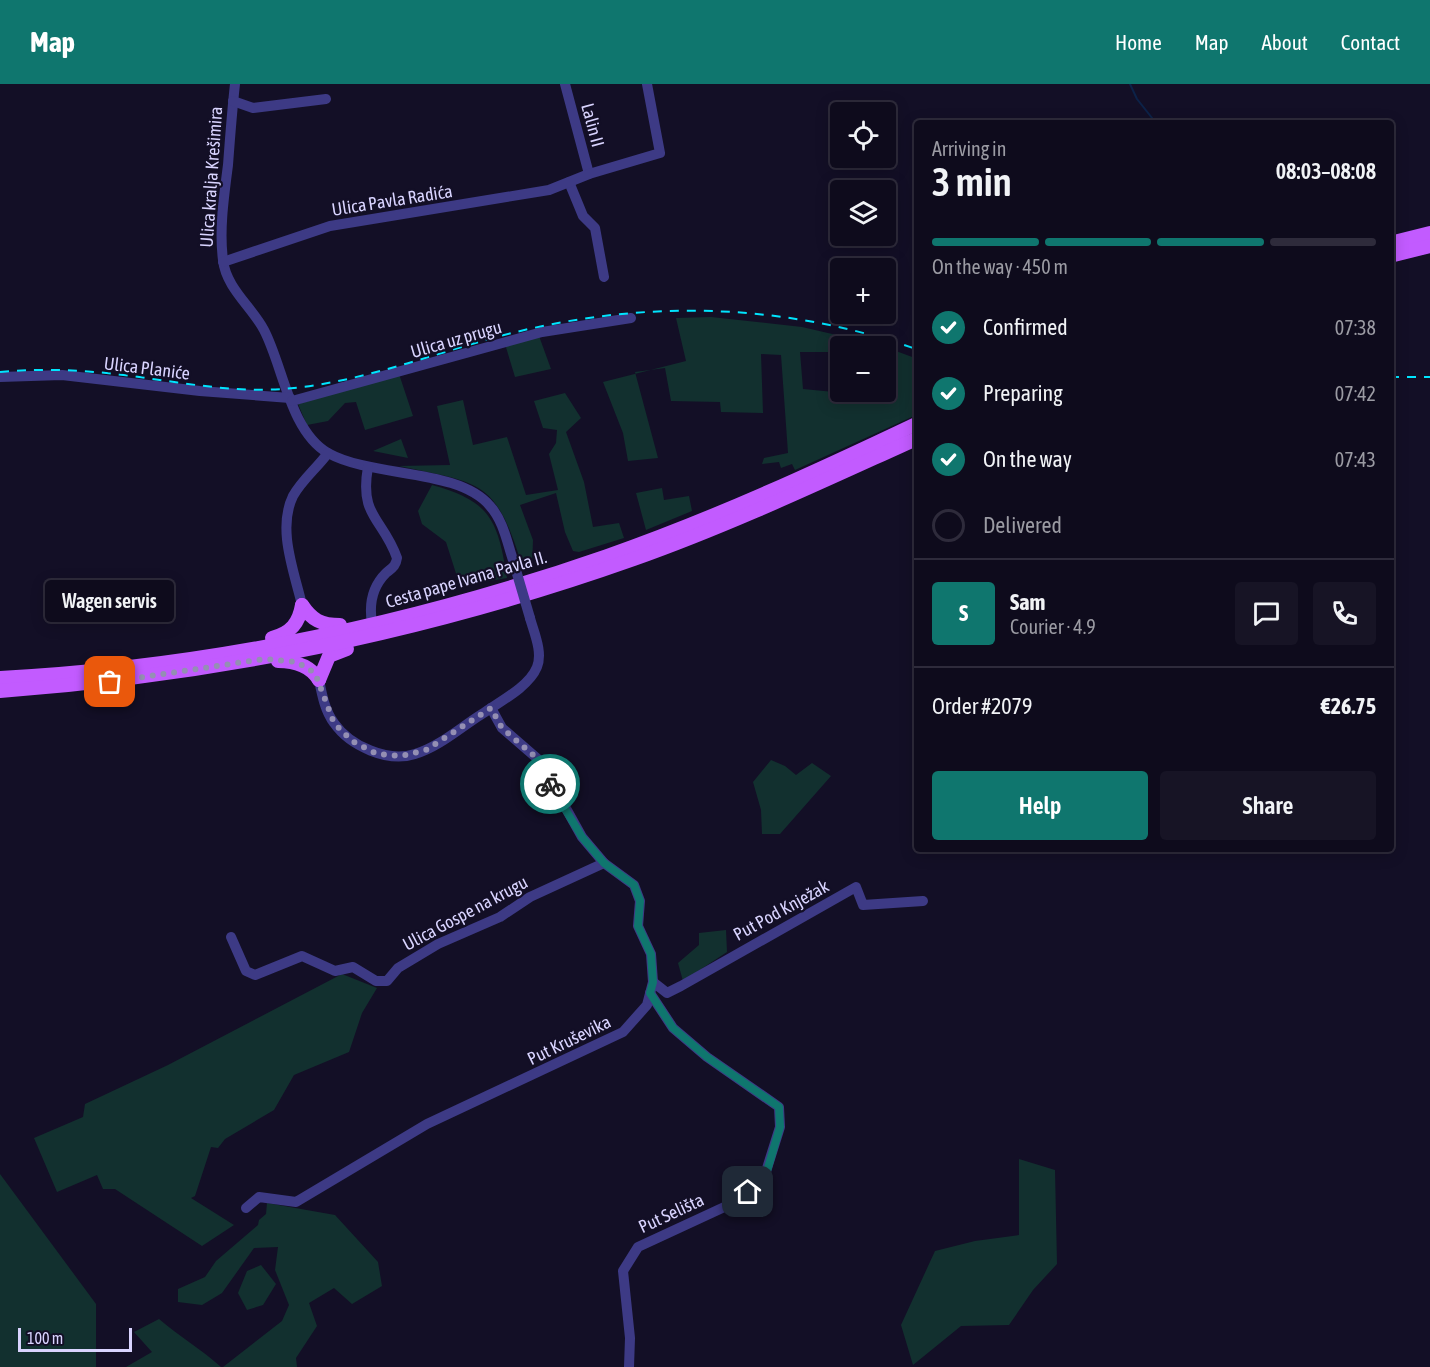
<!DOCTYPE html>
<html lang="en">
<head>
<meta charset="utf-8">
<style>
	body { margin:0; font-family:"Asap Condensed",sans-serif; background:#171425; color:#f1f3f6; height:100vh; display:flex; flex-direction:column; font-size:22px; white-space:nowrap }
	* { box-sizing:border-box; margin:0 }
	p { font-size:20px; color:#9b9ba3 }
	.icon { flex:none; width:33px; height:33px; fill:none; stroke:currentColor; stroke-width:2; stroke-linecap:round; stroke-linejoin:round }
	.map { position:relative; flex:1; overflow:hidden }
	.sheet { position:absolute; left:914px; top:36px; width:480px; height:732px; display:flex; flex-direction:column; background:#0e0b1c; border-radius:6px; box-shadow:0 3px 15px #0003,0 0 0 2px #2e2b3b }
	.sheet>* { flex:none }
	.controls { position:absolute; left:830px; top:18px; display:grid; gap:12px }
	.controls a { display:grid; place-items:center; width:66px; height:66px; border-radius:6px; background:#0e0b1c; box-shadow:0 3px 15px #0003,0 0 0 2px #2e2b3b; font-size:30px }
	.scale { position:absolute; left:18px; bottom:15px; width:114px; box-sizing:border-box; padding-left:6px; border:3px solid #d9d4ff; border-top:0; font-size:16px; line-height:21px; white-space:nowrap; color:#d9d4ff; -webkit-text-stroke:4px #130f26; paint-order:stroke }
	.pin { position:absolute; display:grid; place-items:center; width:51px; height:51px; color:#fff; margin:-26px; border-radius:12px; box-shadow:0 3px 9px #0006 }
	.courier { position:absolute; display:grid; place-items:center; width:60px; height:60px; margin:-30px; border:4px solid #0f766e; border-radius:50%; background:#fff; color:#222; box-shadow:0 2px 8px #0007 }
	.bubble { position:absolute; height:42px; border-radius:6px; background:#0e0b1c; box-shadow:0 3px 15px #0003,0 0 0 2px #2e2b3b; font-size:20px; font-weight:600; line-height:42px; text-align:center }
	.overview em { font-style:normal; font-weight:600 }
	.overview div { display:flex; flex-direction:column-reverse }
	.overview { display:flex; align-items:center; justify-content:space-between; height:102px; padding:0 18px }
	h1 { font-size:39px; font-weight:600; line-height:45px }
	.bar { display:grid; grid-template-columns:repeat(4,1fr); gap:9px 6px; align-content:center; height:72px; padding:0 18px }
	.bar i { height:8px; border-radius:4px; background:#2e2b3b }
	.bar .current { background:#0f766e }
	.bar p { grid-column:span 4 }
	.line { display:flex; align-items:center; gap:15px; padding:0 18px; border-top:2px solid #2e2b3b }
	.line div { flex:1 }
	.round { display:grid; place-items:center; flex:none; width:63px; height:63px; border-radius:6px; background:#171425 }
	ol { padding:0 18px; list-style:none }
	li { display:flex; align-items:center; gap:18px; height:66px }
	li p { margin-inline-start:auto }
	li .icon { padding:6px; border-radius:50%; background:#0f766e; color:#fff; stroke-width:4 }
	li:last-child { color:#9b9ba3 }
	li i { width:33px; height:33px; border:3px solid #2e2b3b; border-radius:50% }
	.cta { display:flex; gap:12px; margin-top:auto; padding:12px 18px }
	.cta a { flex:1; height:69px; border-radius:6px; background:#0f766e; color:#fff; font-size:24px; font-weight:600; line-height:69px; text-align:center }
	.cta a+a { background:#171425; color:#f1f3f6 }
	header { display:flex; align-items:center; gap:36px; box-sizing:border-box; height:84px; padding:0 30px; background:#0f766e; color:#fff }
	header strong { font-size:28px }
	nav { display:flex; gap:33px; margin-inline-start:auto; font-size:21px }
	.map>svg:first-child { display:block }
	.green { fill:#12302f; fill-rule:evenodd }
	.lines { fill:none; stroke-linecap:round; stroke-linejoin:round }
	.stream { stroke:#0c2248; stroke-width:2 }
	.minor { stroke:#3d3a85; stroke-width:10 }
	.major { stroke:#c25bff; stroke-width:14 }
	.rail { stroke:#00e5ff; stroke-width:2; stroke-dasharray:9 8; stroke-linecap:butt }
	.minor-bridge { stroke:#3d3a85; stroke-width:10 }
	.done { stroke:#948fb3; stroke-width:6; stroke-dasharray:0 10.8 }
	.route { stroke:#0f766e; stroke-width:8 }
	.labels { text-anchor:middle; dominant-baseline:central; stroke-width:4.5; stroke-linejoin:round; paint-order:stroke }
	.street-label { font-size:18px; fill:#d9d4ff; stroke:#130f26 }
</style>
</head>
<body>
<header>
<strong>Map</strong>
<nav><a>Home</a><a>Map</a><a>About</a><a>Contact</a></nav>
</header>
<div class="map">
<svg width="1430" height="1283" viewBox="0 0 1430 1283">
	<rect width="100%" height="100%" fill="#130f26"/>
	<g class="green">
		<path d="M711,233l91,10 82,19h-44v46h45v-45l30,11 1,57 -121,55 -3,-6 -11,4 -2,-6 -17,2 2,-6 24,-5 -7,-98 -20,-1 2,59 -42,-1 -1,-10 -49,-1 -6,-33 -30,4 23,86 -30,3 -5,-28 -20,-51 83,-21 -10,-43zM800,268h32l2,40 -31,-3z"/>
		<path d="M539,252l12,33 -36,8 -10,-33z"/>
		<path d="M399,290l14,42 -48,14 -9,-28 -11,1 -17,18 -21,4 -9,-21z"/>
		<path d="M565,309l16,25 -15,14 18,50 9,45 26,-4 5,15 -45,14 -6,-1 -8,-19 -9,-39 -36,12 13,35 -1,28 -5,1 -5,-4c-27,-86 -40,-81 -123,-99l51,-1 -13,-59 26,-6 10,45 34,-8 19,58 32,-5 -9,-36 7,-11 1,-13 -14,-2 -9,-27z"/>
		<path d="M401,355l7,19 -35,-7z"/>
		<path d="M432,401c59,16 66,36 75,93l-47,8 -14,-44 -24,-18 -4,-13z"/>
		<path d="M662,404l2,12 25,-4 3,15 -46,19 -10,-37z"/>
		<path d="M771,676l14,6 11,9 16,-12 19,13 -51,58h-18l-1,-24 -8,-28z"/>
		<path d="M726,846l1,22 -44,29 -5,-18 21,-18v-12z"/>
		<path d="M342,890l35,14 -15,25 -13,39 -55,23 -20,35 -49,29 -7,9 -7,-1 -16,49 -4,2 43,27 -32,21 -87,-57h-12l-6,-14 -40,17 -23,-54 49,-21 2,-13 83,-39z"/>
		<path d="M1019,1075l36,11 2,94 -24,26 -24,35 -48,1 -48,39 -12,-40 34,-74 40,-10 44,-6z"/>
		<path d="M0,1090l96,130v63h-96z"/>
		<path d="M267,1119l68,12 43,47 4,24 -30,18 -18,-16 -25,15 8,23 -21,32 1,9h-74l59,-46 7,-16 -14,-35 3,-23 -24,1 -32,45 -20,12 -24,-3v-13l27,-12 11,-16 42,-36 1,-5 7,-6z"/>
		<path d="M261,1181l15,19 -13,21 -16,5 -9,-17 9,-22z"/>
		<path d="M159,1235c20,17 42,30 62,48h-95l26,-15 -18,-20z"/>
	</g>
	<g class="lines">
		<path class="stream" d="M1130,0l7,15 19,24"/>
		<g class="minor">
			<path d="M235,0c-3,27 -5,54 -7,81 -4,31 -9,65 -5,95 3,28 29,47 41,70 19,36 26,101 64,123 45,25 130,15 162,53 13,14 17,36 23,54"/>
			<path d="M565,0l24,90"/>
			<path d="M233,17l20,7 73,-9"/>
			<path d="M569,98l14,34 12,12 9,49"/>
			<path d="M223,178l107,-36 219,-36 40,-16 71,-21 -13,-69"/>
			<path d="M0,293l62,-2 138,16 90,7"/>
			<path d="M292,317l250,-69 89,-14"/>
			<path d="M368,383c-9,50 15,51 29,91 -1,8 -5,10 -11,15 -14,14 -17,32 -14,50"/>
			<path d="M302,521c-8,-34 -25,-76 -9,-109 9,-16 24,-28 35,-43"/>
			<path d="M319,596c3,15 6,31 15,43 16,23 54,40 81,31 24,-7 46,-27 67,-40 17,-12 47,-27 55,-47 6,-15 -3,-34 -7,-49"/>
			<path d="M231,853l15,34 9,4 47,-19 33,15 18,-4 23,14h11l11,-13 40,-24 62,-27 30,-20 74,-34"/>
			<path d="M653,898l14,11 14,-7 175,-99 7,18 60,-4"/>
			<path d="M246,1124l13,-11 37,5 131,-78 196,-92 24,-27 6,-23 -2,-28 -13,-28 2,-25 -6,-16 -30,-22 -22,-26 -43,-77 -37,-32 -11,-20"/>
			<path d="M629,1283l1,-29 -7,-67 15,-24 95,-44 30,-22 17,-54 -1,-20 -72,-50 -34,-29 -23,-35"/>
		</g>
		<g class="major">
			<path d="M1390,159l40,-10"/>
			<path d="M1390,172l40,-10"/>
			<path d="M302,521c10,15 19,20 38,20"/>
			<path d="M272,554c19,-5 27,-15 30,-33"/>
			<path d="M278,577c17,0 32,4 41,19"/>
			<path d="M0,594c206,-11 412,-54 607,-122 106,-37 208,-84 309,-132"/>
			<path d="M319,596l10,-24 18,-7"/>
			<path d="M0,607c217,-16 428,-59 634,-132 96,-34 189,-78 282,-120"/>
		</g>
		<g class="rail">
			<path d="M0,288c44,-4 87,-2 131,4 54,7 108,18 163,12 67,-7 134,-32 199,-50 141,-39 285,-37 423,11"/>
			<path d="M1390,293h40"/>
		</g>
		<path class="minor-bridge" d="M513,476l17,58"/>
	</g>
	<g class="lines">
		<path class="done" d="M110,598l154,-23 33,3 18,11 19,50 18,18 25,13 24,2 25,-6 65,-42 11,20 37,32 11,24"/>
		<path class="route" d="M550,700l32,53 22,26 30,22 6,16 -2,25 13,28 2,28 -3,11 23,35 34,29 72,50 1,20 -16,54 -16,11"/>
	</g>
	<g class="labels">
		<g class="street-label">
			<text transform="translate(593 41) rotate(75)">Lalin II</text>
			<text transform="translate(211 93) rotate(-86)">Ulica kralja Krešimira</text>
			<text transform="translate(392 116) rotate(-9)">Ulica Pavla Radića</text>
			<text transform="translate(456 255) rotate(-16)">Ulica uz prugu</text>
			<text transform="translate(147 284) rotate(7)">Ulica Planiće</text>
			<text transform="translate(466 495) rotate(-16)">Cesta pape Ivana Pavla II.</text>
			<text transform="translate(781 826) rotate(-29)">Put Pod Knježak</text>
			<text transform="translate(465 829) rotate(-28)">Ulica Gospe na krugu</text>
			<text transform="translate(569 956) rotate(-26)">Put Kruševika</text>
			<text transform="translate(671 1129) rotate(-25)">Put Selišta</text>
		</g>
	</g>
</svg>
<div class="controls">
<a><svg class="icon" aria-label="locate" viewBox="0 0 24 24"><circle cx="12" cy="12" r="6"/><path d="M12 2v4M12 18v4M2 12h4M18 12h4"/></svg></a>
<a><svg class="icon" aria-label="layers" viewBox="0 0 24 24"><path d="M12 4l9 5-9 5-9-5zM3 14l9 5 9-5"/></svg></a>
<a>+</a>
<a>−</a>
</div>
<div class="scale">100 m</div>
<div class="pin" style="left:110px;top:598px;background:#ea580c"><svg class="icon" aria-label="bag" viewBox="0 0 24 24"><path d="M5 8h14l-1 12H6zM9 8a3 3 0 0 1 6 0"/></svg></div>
<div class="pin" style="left:748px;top:1108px;background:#1f2937"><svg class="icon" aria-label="home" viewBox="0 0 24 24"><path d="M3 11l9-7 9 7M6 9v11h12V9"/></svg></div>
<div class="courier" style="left:550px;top:700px"><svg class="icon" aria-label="bike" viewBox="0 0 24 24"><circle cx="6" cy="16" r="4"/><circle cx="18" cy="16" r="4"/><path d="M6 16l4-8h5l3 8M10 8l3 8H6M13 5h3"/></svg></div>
<div class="bubble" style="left:45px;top:496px;width:129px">Wagen servis</div>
<section class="sheet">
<div class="overview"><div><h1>3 min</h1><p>Arriving in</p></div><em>08:03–08:08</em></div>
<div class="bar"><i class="current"></i><i class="current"></i><i class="current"></i><i></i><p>On the way · 450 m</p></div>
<ol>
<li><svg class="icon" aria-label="check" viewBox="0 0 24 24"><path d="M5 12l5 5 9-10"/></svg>Confirmed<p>07:38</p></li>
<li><svg class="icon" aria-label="check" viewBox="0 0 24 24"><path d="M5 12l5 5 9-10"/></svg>Preparing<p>07:42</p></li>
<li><svg class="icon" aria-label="check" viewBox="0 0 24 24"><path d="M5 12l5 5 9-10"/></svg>On the way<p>07:43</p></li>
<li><i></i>Delivered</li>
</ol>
<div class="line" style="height:108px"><b class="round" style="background:#0f766e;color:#fff">S</b><div><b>Sam</b><p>Courier · 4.9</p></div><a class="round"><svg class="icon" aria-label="chat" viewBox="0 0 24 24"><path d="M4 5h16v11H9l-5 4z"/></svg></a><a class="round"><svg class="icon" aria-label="phone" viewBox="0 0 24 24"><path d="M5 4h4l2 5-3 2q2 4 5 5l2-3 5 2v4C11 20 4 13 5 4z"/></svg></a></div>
<div class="line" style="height:78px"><div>Order #2079</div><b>€26.75</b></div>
<div class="cta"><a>Help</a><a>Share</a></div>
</section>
</div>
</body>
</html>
